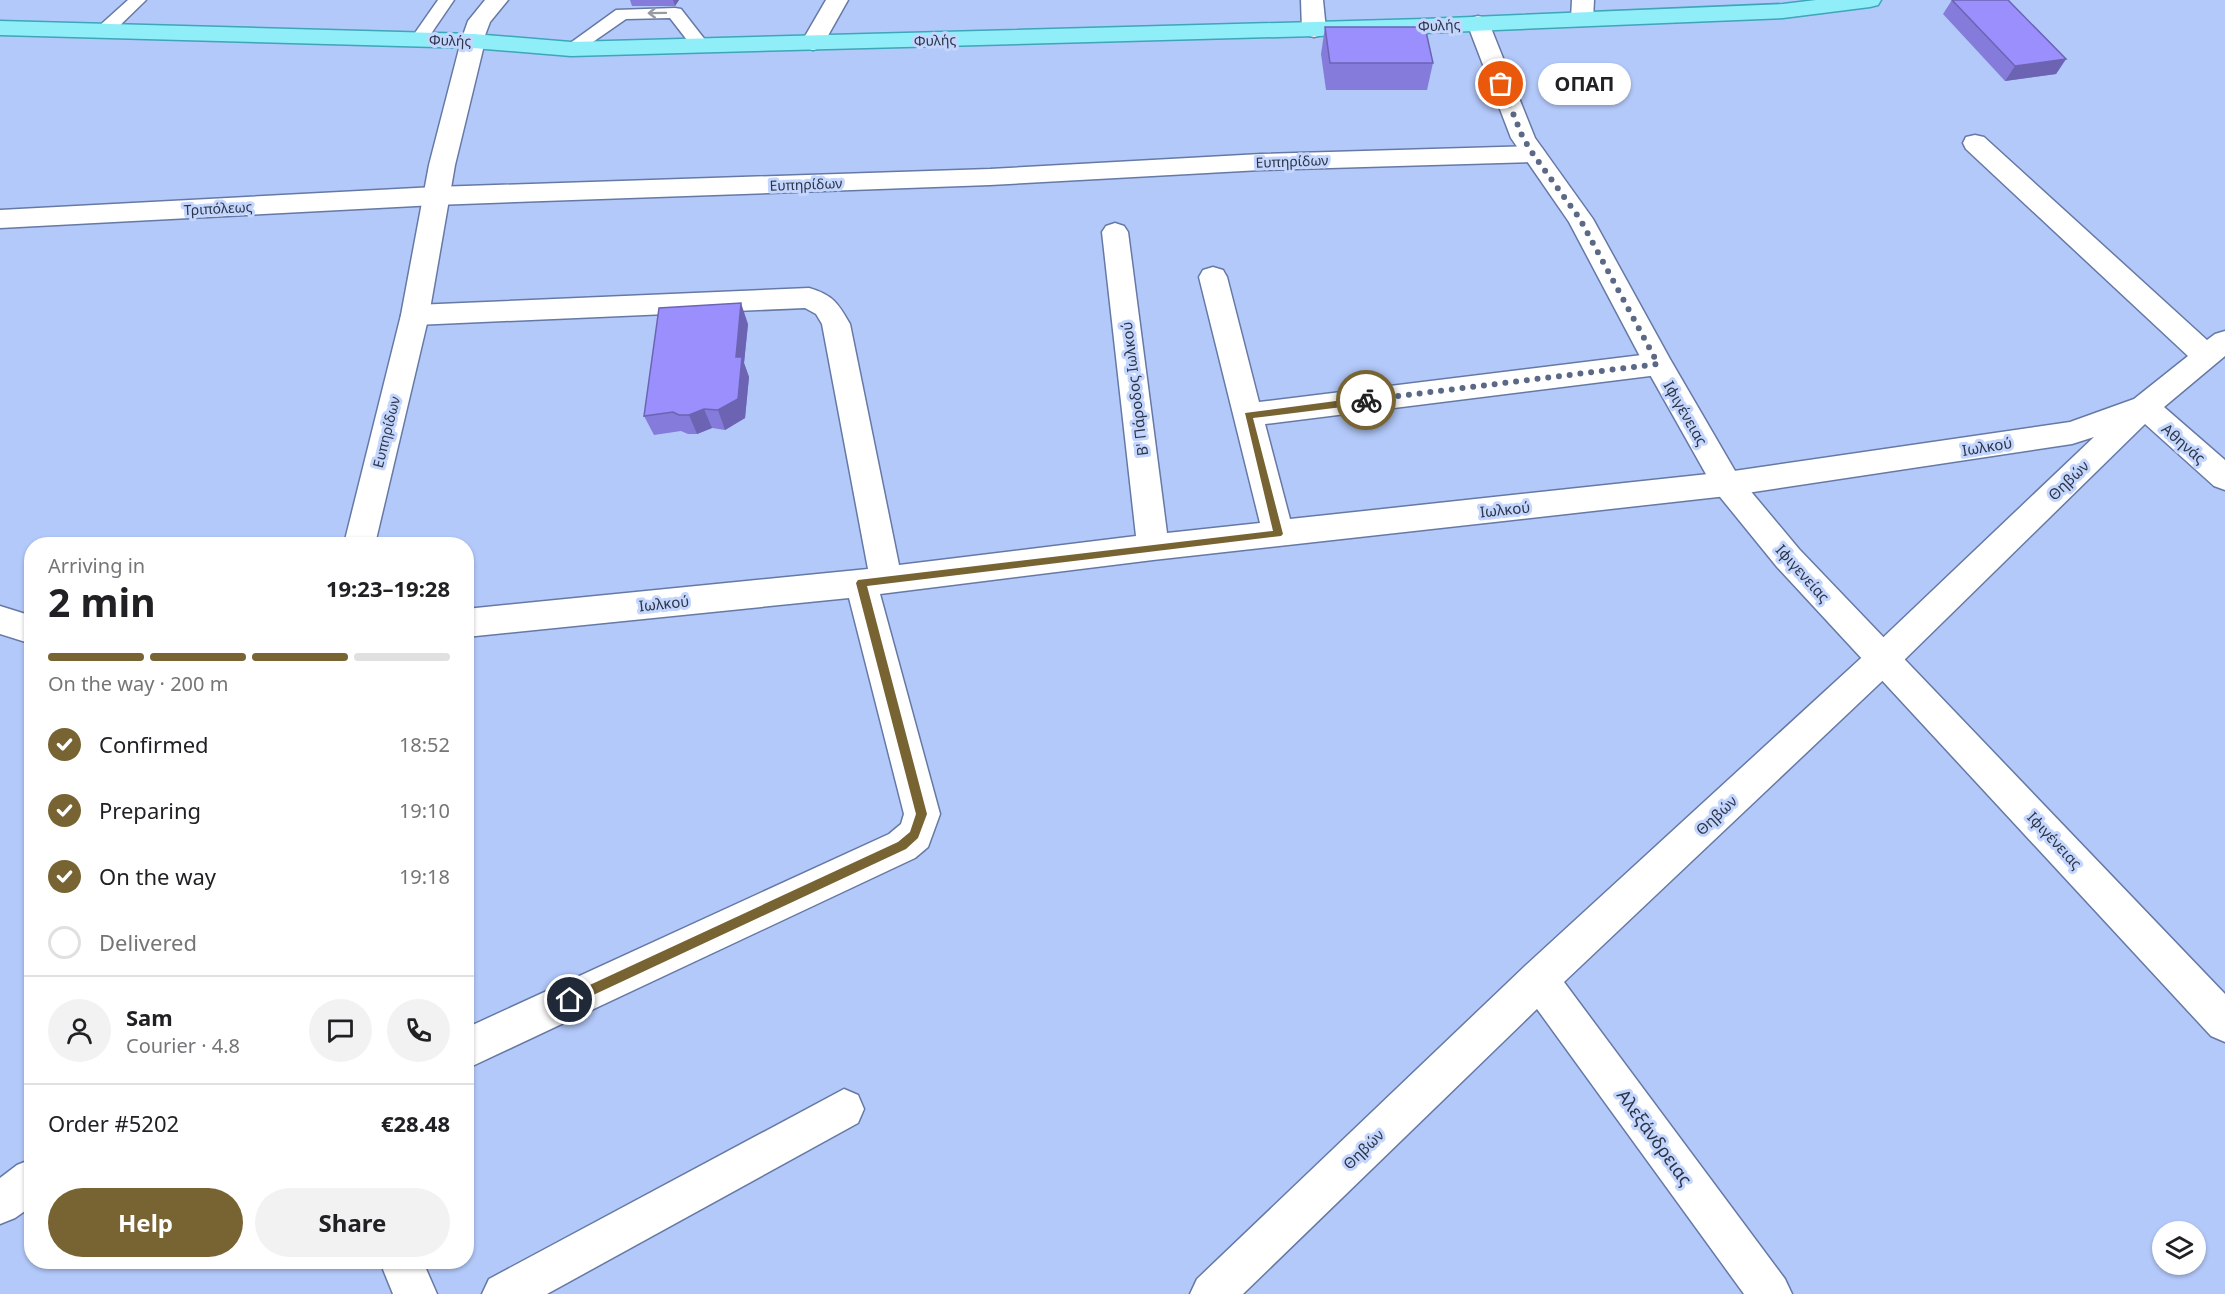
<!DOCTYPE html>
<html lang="en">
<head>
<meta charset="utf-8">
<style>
	body { margin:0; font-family:"Noto Sans",sans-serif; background:#f2f2f2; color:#202124; height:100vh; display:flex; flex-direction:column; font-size:22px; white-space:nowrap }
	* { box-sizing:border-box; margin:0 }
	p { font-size:20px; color:#757577 }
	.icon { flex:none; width:33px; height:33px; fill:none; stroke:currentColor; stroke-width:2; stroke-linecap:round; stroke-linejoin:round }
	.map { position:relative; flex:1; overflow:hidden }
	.sheet { position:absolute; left:24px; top:537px; width:450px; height:732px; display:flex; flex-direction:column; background:#fff; border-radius:24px; box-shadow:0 2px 4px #0004 }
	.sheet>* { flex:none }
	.tools { position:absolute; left:2152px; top:1221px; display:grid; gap:12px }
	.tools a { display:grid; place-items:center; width:54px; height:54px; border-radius:50%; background:#fff; box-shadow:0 2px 4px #0004; font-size:30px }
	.pin { position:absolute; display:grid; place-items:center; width:51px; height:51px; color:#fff; margin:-26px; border:3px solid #fff; border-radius:50%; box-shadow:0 2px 6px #0007 }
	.courier { position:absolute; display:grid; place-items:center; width:60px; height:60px; margin:-30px; border:4px solid #786332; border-radius:50%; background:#fff; color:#222; box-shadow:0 2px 8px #0007 }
	.bubble { position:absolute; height:42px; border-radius:21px; background:#fff; box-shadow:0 2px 4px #0004; font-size:20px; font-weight:700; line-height:42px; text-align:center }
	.headline em { font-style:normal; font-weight:700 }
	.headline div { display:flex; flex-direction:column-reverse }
	.headline { display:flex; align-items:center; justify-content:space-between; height:102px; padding:0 24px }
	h1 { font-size:39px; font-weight:700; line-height:45px }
	.bar { display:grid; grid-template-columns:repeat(4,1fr); gap:9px 6px; align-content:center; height:72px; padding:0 24px }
	.bar i { height:8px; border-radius:4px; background:#e0e0e0 }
	.bar .current { background:#786332 }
	.bar p { grid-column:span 4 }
	.line { display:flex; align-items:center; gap:15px; padding:0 24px; border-top:2px solid #e0e0e0 }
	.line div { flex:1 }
	.round { display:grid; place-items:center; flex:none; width:63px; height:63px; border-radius:32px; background:#f2f2f2 }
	ol { padding:0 24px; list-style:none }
	li { display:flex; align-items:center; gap:18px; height:66px }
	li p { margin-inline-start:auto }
	li .icon { padding:6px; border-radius:50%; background:#786332; color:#fff; stroke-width:4 }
	li:last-child { color:#757577 }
	li i { width:33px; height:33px; border:3px solid #e0e0e0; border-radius:50% }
	.action { display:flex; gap:12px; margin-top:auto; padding:12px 24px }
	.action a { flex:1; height:69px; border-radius:36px; background:#786332; color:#fff; font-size:24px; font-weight:700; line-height:69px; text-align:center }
	.action a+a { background:#f2f2f2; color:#202124 }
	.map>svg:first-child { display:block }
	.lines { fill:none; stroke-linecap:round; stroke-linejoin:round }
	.service-casing { stroke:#6679a5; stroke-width:3 }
	.minor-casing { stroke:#6679a5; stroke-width:3 }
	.tertiary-casing { stroke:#6679a5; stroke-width:3 }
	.primary-casing { stroke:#3da6b8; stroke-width:3 }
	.service { fill:#fff; fill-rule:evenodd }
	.minor { fill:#fff; fill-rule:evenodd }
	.tertiary { fill:#fff; fill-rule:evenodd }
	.primary { fill:#90eef9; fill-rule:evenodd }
	.wall { fill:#857bda }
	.shaded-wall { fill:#6c64b2 }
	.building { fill:#9b8ffe; stroke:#6c64b2; stroke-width:1.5 }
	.oneway { stroke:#969aa4 }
	.route { fill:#786332 }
	.done { stroke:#5b6986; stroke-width:6; stroke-dasharray:0 10.8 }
	.labels { text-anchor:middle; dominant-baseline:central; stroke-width:6; stroke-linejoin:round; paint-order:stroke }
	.far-street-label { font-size:14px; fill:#2c3548; stroke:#c4d6fd }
	.street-label { font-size:15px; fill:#2c3548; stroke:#c4d6fd }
	.near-street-label { font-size:18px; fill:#2c3548; stroke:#c4d6fd }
</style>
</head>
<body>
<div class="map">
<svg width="2225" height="1294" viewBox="0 0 2225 1294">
	<rect width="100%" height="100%" fill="#b3c9fa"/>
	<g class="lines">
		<g class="service-casing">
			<g id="service">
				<path d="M128,0h18l-36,35h-12l-2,-4 2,-4z"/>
				<path d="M438,0h16l-30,44h-12l-2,-4z"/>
				<path d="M675,8l6,1 25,32 2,4 -2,4h-12l-24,-31 -44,1 -49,34h-12l-3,-4 54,-39z"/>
			</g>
		</g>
		<g class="minor-casing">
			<g id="minor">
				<path d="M485,0h23l-18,22 -9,24 -8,2 -8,-2 -4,-5 7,-20z"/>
				<path d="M826,0h22l-27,48 -8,2 -8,-2 -4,-5z"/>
				<path d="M1301,0h22l3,30 -4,5 -8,2 -8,-2 -4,-5z"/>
				<path d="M1572,0h22l-1,19 -3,5 -8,2 -8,-2 -3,-5z"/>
				<path d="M1975,135l9,2 223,203 8,-6 10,-3v25l-61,51 61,53v30l-11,-4 -69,-62 -249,244 -332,314 221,297 7,15h-48l-207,-285 -294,285h-53l7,-15 328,-313 347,-318 222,-211 -22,7 -345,52 -574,64 -273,34 60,220 -12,33 -13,11 -449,211v-41l423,-194 12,-10 3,-10 -55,-216 -383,39v-28l402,-40 -46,-245 -6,-10 -11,-6 -390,17 -10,-3 -4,-7 4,-7 10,-3 394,-17c24,7 29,15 41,36l49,241 237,-29 -34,-304 4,-6 9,-3 9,3 4,6 39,301 93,-10 -61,-246 4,-7 10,-3 10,3 4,7 32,125 399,-49 10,4 4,7 -4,7 -10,4 -393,49 25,95 437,-47 343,-50 64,-23 54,-43 -222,-207 -3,-6 3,-6z"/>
				<path d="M1533,146l9,2 4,6 -4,6 -9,2 -272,8 -271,15 -555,20 -435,23v-18l435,-23 555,-18 271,-15z"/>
				<path d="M0,606l32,10v28l-32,-10z"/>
				<path d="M844,1089l14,6 6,14 -6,14 -311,171h-65l7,-15z"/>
				<path d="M32,1159v47l-17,12 -15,6v-46l17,-13z"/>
			</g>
		</g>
		<g class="tertiary-casing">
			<g id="tertiary">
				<path d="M1478,16l8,2 3,5 46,115 58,81 77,140 68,117 61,73 426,445v48l-14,-6 -434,-469 -61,-75 -72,-128 -75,-142 -58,-84 -44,-115 3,-5z"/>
				<path d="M473,34l8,2 4,5 -30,124 -26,150 -54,229h-31l57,-229 28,-150 32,-124 4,-5z"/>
				<path d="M380,1262h43l14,32h-44z"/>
			</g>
		</g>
		<g class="primary-casing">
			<path id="primary" d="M1816,0h65l-3,5 -8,2 -87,11 -359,15 -853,23 -98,-8 -473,-13v-14l473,13 98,8 853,-23 359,-15z"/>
		</g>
		<use href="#service" class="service"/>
		<use href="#minor" class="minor"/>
		<use href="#tertiary" class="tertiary"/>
		<use href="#primary" class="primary"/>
	</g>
	<g class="wall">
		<path d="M630,0h49l-4,6h-43z"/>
		<path d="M1952,0l114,59 -10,15 -51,7 -62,-67z"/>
		<path d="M1325,27l108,36 -6,27h-101l-5,-36z"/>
		<path d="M748,324l-4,39 5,14 -4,41 -20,12 -13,-2 -15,6h-9l-7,-3 -27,4 -10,-19z"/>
	</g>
	<g class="shaded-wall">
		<path d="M673,0h6l-4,6z"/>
		<path d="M2066,59l-10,15 -51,7 10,-15z"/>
		<path d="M741,303l7,21 -4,39 5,14 -4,41 -20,12 -7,-20 18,-53z"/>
		<path d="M704,409l8,19 -15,6 -8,-19z"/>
	</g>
	<g class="building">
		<path d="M1952,0h56l58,59 -51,7z"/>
		<path d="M1325,27h100l8,36h-103z"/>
		<path d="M741,303l-5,54h6l-4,42 -20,11 -14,-1 -15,6h-10l-6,-3 -29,4 15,-108z"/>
	</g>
	<defs><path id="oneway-shaft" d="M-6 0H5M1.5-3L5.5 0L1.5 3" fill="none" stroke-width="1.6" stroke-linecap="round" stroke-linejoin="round" transform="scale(1.5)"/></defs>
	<use class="oneway" href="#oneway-shaft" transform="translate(657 13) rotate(179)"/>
	<path class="route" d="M1366,397l5,3 -5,4 -113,14 30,116 -2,2 -414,50 60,228 -9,24 -12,11 -332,155h-8v-8l332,-154 12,-10 6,-18 -60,-231 2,-3 415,-49 -28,-118z"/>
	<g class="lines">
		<path class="done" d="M1366,400l292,-36 -78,-145 -47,-65 -10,-16 -22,-54"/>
	</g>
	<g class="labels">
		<g class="far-street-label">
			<text transform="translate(1439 25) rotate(-3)">Φυλής</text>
			<text transform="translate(450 40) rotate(2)">Φυλής</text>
			<text transform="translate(935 40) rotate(-2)">Φυλής</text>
			<text transform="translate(1292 161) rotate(-2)">Ευπηρίδων</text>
			<text transform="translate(806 184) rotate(-2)">Ευπηρίδων</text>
			<text transform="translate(218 208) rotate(-3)">Τριπόλεως</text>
			<text transform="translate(386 432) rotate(-76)">Ευπηρίδων</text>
		</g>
		<g class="street-label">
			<text transform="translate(1134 389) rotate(-97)">Β' Πάροδος Ιωλκού</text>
			<text transform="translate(1686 413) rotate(60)">Ιφιγένειας</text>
			<text transform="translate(2184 443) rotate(41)">Αθηνάς</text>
			<text transform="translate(1987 446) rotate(-9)">Ιωλκού</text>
			<text transform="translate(2068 480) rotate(-44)">Θηβών</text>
			<text transform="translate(1505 509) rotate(-6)">Ιωλκού</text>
			<text transform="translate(1803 573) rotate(48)">Ιφιγενείας</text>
			<text transform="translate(664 603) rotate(-6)">Ιωλκού</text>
			<text transform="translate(1716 815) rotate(-43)">Θηβών</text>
			<text transform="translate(2055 840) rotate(47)">Ιφιγένειας</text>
			<text transform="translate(1363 1149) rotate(-44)">Θηβών</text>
		</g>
		<g class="near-street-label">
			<text transform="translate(1655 1137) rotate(54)">Αλεξάνδρειας</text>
		</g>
	</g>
</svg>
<div class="tools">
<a><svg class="icon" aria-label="layers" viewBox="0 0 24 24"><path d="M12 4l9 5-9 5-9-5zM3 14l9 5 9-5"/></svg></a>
</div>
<div class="pin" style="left:1501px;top:84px;background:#ea580c"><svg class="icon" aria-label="bag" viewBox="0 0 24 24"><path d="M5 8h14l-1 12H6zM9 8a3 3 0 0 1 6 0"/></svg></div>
<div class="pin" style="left:570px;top:1000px;background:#1f2937"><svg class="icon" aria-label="home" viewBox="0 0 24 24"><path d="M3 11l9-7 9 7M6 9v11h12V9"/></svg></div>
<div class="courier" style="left:1366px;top:400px"><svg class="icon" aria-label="bike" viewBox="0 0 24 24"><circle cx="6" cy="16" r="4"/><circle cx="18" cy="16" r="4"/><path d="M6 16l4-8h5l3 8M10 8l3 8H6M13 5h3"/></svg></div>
<div class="bubble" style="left:1538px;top:63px;width:93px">ΟΠΑΠ</div>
<section class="sheet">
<div class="headline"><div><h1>2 min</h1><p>Arriving in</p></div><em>19:23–19:28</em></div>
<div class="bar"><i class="current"></i><i class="current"></i><i class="current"></i><i></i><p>On the way · 200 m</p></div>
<ol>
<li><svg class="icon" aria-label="check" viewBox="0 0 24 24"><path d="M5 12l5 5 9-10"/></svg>Confirmed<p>18:52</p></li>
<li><svg class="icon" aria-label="check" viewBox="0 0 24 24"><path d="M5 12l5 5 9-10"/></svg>Preparing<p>19:10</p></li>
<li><svg class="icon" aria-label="check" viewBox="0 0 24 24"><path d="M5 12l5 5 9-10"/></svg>On the way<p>19:18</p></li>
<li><i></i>Delivered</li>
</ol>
<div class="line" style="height:108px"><a class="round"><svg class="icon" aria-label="person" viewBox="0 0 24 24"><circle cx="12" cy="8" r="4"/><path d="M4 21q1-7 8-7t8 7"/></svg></a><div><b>Sam</b><p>Courier · 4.8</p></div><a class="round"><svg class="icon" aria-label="chat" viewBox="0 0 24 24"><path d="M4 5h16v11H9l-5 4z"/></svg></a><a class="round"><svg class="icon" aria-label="phone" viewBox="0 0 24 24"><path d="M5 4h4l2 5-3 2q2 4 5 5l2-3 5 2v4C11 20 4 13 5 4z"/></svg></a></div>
<div class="line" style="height:78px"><div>Order #5202</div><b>€28.48</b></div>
<div class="action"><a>Help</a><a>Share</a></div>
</section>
</div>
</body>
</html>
